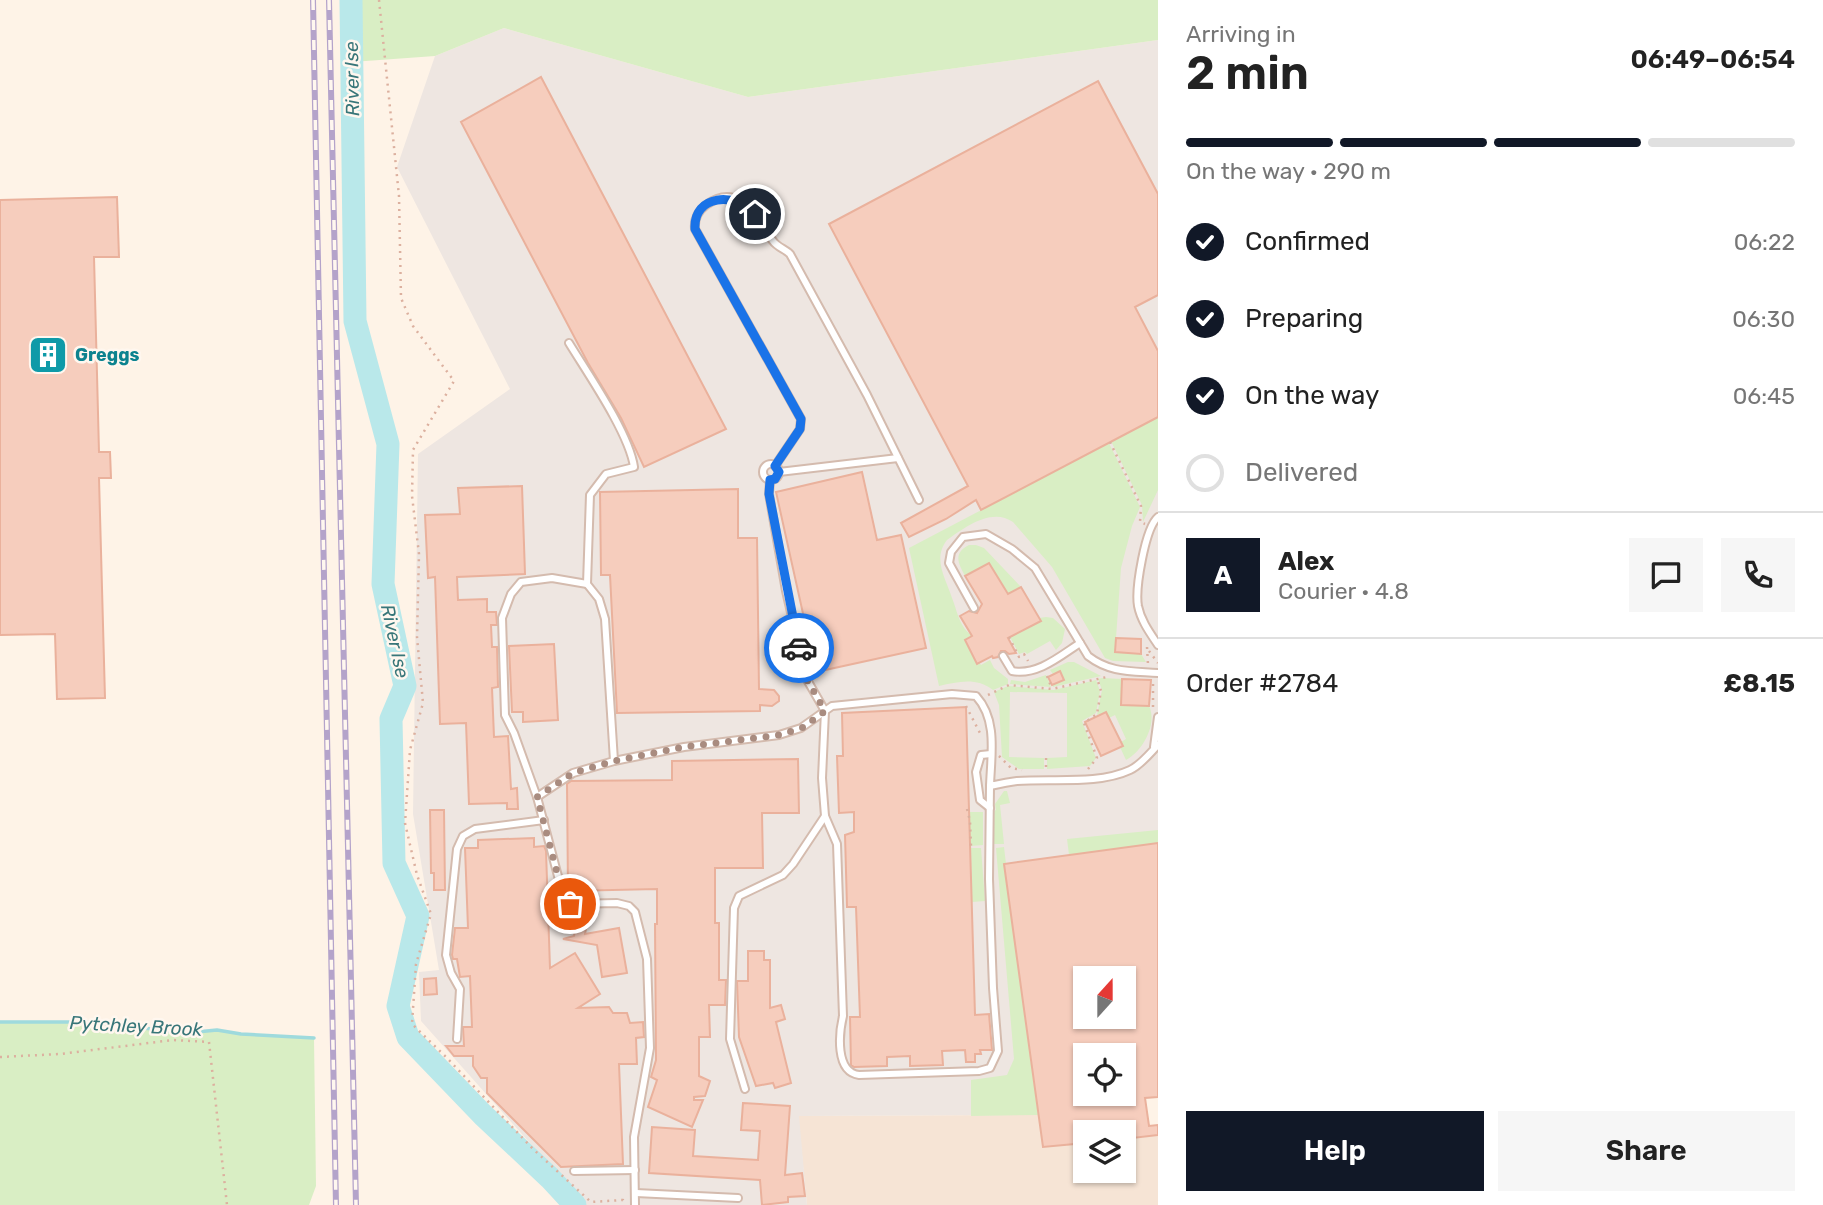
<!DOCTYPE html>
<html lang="en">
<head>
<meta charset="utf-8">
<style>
	body { margin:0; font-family:Rubik,sans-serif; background:#f6f6f6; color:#222; height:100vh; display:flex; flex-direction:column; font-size:26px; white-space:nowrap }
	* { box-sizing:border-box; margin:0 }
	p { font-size:23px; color:#767676 }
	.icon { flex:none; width:38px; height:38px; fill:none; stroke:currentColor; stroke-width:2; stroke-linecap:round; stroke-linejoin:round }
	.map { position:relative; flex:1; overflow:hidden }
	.sheet { display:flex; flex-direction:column; background:#fff; width:665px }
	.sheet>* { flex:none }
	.needle { width:46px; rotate:21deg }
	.fabs { position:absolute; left:1073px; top:966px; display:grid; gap:14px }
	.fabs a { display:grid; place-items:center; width:63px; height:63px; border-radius:0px; background:#fff; box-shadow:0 2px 5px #0004; font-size:35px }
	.pin { position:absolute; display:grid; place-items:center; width:60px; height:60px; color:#fff; margin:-30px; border:4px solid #fff; border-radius:50%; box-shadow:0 2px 7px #0007 }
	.courier { position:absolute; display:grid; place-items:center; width:70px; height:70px; margin:-35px; border:5px solid #1a73e8; border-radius:50%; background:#fff; color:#222; box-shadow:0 2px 9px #0007 }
	.headline em { font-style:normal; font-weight:600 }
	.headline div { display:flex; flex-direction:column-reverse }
	.headline { display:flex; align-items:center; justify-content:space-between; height:119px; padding:0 28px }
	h1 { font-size:46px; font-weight:600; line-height:52px }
	.bar { display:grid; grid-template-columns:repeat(4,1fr); gap:10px 7px; align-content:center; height:84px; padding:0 28px }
	.bar i { height:9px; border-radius:5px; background:#e0e0e0 }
	.bar .current { background:#111827 }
	.bar p { grid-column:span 4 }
	.line { display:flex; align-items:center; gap:18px; padding:0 28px; border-top:2px solid #e0e0e0 }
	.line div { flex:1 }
	.round { display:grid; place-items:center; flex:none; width:74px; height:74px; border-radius:0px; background:#f6f6f6 }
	ol { padding:0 28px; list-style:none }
	li { display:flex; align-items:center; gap:21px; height:77px }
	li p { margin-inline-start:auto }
	li .icon { padding:7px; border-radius:50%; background:#111827; color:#fff; stroke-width:4 }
	li:last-child { color:#767676 }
	li i { width:38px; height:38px; border:4px solid #e0e0e0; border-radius:50% }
	.action { display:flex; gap:14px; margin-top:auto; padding:14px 28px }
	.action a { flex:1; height:80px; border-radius:0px; background:#111827; color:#fff; font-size:28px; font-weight:600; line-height:80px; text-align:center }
	.action a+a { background:#f6f6f6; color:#222 }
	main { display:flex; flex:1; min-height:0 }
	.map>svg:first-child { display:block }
	.residential { fill:#f6e4d5 }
	.industrial { fill:#eee6e1 }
	.green { fill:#d9eec4 }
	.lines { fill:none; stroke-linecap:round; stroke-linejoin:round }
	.stream { stroke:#9fdadd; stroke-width:3.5 }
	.river { stroke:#b9e8ea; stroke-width:23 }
	.building { fill:#f6cdbd; stroke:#eab19c; stroke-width:2; fill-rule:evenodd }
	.lane-casing { stroke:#d4bbae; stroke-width:10 }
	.path { stroke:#dcb09f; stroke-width:2.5; stroke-dasharray:2 5; stroke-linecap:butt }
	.lane { stroke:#fff; stroke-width:6 }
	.rail-casing { stroke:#b4a3ca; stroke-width:6 }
	.rail { stroke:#fff7ef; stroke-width:3.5; stroke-dasharray:10; stroke-linecap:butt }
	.done { stroke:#a98c80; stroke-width:7; stroke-dasharray:0 12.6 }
	.route { stroke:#1a73e8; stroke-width:9 }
	.labels { text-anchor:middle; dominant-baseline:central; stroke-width:5; stroke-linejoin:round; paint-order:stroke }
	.culture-label { font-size:18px; font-weight:bold; fill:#0d838f; stroke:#fff7ef; text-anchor:start }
	.water-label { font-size:19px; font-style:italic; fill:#387679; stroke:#fff7ef }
</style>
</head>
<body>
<main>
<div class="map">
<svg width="1158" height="1205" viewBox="0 0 1158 1205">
	<rect width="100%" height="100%" fill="#fef3e7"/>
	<path class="residential" d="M1038,1115l6,32 41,-4v28h39v-32l34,-4v70h-351l-9,-89z"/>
	<path class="industrial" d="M504,28l244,69 410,-57v803l-154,21 34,251 -239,1 8,89h-222l-164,-184 -2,-49 20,-2 -26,-156 5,-360 92,-65 -113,-222 38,-111z"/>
	<g class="green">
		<path d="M351,0h807v40l-410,57 -244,-69 -69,28 -83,6z"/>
		<path d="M1158,417v73l-15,32 -1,-17 -31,-64z"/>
		<path d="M1109,443l31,64 -8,19 -11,42 -6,84 26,2 5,8 -33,-1 -8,-3 -53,-91 -39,-45c-21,-15 -48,5 -66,18 -15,19 -1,39 5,58 6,15 7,29 21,38l-8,5 16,24 9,-5 4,8 14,11v5l-15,6c-17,-13 -35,-8 -54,-4l-30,-138z"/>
		<path d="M969,545h7l8,3 37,39 -13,7 -19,-31 -24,13c-7,-13 -12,-23 4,-31z"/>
		<path d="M1046,617l7,1 12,11 -3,14 -6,7 -6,-9 -23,13 -2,-2 -6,2 -9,-17 29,-19z"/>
		<path d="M1068,662h6l27,14 -48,11 -1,-2 12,-6 -4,-8 -7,3 -3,-4z"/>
		<path d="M1046,675l5,12 -41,-3 1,-4 14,2z"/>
		<path d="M1102,678l20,1 -1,26 28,1c9,18 -7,46 -23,54l-6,-13 1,-5 5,-3 -11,-24 -6,3 -3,-6 -9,3 5,-25 -4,-11z"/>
		<path d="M1096,680l4,11 -4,22 -14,8 14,37 -6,8 -43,3v-11l20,-1v-64l-57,-1 -1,65 35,1v11h-25l-17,-12 -3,-52 -5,-13 14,-6 46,4z"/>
		<path d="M1004,791h3l3,12 -10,2 4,39h-12v-32l4,-2 -1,-6z"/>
		<path d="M968,812h15v33l-12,1z"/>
		<path d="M1158,830v13l-89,12 -2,-16z"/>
		<path d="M1004,847l2,17h-2l34,251 -67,1v-36l36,-5 7,-16 -18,-211z"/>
		<path d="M971,848h10l4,53 -13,1z"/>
		<path d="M0,1022h93l93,11 31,-3 24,4 73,4 2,148 -7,19h-309z"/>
	</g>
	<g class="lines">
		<path class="stream" d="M0,1022h93l93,11 31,-3 24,4 73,4"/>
		<path class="river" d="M351,0l4,321 33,123 -5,140 22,102 -14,33 3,144 24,53 -20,90 10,31 75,78 67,63 25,27"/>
	</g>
	<g class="building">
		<path d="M541,77l185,352 -82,38 -23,-49 -33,-55 -127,-241z"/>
		<path d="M1098,81l60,113v101l-23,12 23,44v66l-177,93 -5,-10 -30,19 -37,18 -8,-14 67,-37 -139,-262z"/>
		<path d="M117,197l2,60h-25l5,195h11l1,26h-12l6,220 -48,1 -2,-65 -55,1v-435z"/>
		<path d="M862,472l15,68 24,-5 25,113 -110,24 -40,-180z"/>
		<path d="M522,486l3,88 -68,3 1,23 29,-1v13h9l1,13h-6l1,22h5l1,40 -6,1 2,49 14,-1 3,53 6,-1 1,21h-11v-6l-38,1 -3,-81 -26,1 -5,-147 -7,1 -3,-63 35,-1 -2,-26z"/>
		<path d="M738,489v49h19l2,151 15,1 5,6v5l-7,5 -12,-1v6l-143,2 -7,-138h-9l-1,-83z"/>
		<path d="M989,563l19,31 13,-7 20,34 -33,17 8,15 -7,1 -4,-3h-4l-3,6 -5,1 -1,-2 -15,8 -12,-24 7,-4 -12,-20 9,-5 8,2 5,-9 -17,-28z"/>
		<path d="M1116,638l25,1v15l-26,-2z"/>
		<path d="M554,644l4,76 -35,2v-10h-11l-3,-66z"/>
		<path d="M1060,671l4,9 -12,5 -4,-8z"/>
		<path d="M1122,679l29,1 -2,26 -28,-1z"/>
		<path d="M966,707l9,308 14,-1 3,36h-12l1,4h-6v8h-9l-1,-12 -23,1 1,14 -33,1v-10l-23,1v9l-33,1 -3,-2 -1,-48h10l-4,-110h-9l-2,-72 9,-3v-20l-15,1 -2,-57h6l-1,-43z"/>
		<path d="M1106,712l17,34 -22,10 -16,-34z"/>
		<path d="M798,759l1,54h-37l1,55h-48v55h4v57h7l-1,25h-16l1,32h-11v39l11,5 -5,15 -11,1v3h9l-11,27 -44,-20 9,-27 -6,-3 5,-17 -1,-136h2v-35l-89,2 -1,-107 4,-3 101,-1v-19z"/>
		<path d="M430,810h14l1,80h-11v-17h-3z"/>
		<path d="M534,838v9l10,-1 2,5 4,117 25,-15 25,41 -22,14 31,-1 4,6h14l3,10 13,-1 1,15 -8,1 1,26h-18l4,100 -62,3 -74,-74v-15h-6l-8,-12v-10h-19l-8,-10h18l-1,-19h9l-2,-51 -10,1 -3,-18h-4l-1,-4 3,-27h13l-3,-80h13v-8z"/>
		<path d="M1158,843v254l-13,1 4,28 9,-1v10l-34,4v-7h-39v11l-42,4 -39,-283zM1085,978h39v39h-39zM1085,1055h39v39h-39z"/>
		<path d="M577,917l11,2 -3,15 34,-6 8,45 -25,4 -5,-32 -34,-6 11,-3z"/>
		<path d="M748,951h16v9h6v48l11,-3 4,14 -9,3 15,61 -16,5 -2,-5 -17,3 -17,-49 -2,-56h11z"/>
		<path d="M436,978l1,16 -13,1v-16z"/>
		<path d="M743,1103l47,3 -5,69 17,-2 3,23 -17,1v5l-26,3 -2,-25 -111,-7 3,-46 43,3 -2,26 65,4 2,-29 -19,-1z"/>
	</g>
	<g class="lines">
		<g class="lane-casing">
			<g id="lane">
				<path d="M569,343c19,31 60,90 65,124l-28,7 -16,21 -3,89"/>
				<circle cx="771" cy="472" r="8"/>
				<path d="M775,466l25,-37 1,-10 -106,-190c-1,-10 3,-18 11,-24 35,-25 50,15 67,36 4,6 12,8 17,13l77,141 52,105"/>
				<path d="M779,472l119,-14"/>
				<path d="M1158,517c-13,11 -23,72 -20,89 3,15 12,27 20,39"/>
				<path d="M974,608l-25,-45 2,-11 12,-15 23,-3 26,15 23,19 53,88c22,17 43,15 70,17"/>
				<path d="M1003,656l9,15c25,5 48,-15 68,-28"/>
				<path d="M1154,747l4,-30"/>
				<path d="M614,761l-9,-142 -6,-20 -12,-15 -35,-6 -31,4 -10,12 -9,24 3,97 9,18 23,64 26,98 7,9 47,-1 12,3 6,6 12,47 3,89 -16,89 1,68"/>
				<path d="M537,797l36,-24 41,-12 70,-14 95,-12 22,-7 31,-22 120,-12 24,2c22,24 15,59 14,90 9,-2 18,-4 27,-5 35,-3 81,4 113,-11 11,-5 20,-17 28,-25"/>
				<path d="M990,808l-10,-8 -4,-28 5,-17 10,-1"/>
				<path d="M825,816l12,28 6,172c-4,17 -8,56 16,59l120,-4 11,-3 8,-17 -5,-63 -4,-109 1,-93"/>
				<path d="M457,1039l3,-50 -9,-16 -5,-18 11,-106 6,-13 12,-7 69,-9"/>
				<path d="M745,1089l-15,-50 4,-131 5,-12 44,-21 10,-11 32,-48 -3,-38 3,-67 -19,-33 -20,-87 -17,-97 1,-14"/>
				<path d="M574,1171l61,-1"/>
				<path d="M636,1193l102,5"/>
			</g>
		</g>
		<g class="path">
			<path d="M379,0l20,196 2,102 12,28 41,55 -41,69 -1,46 7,58 -2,83 6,66 -13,47 -5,73 12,52 14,39 -15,50 -4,60 35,34 86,91 58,53 32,-2 1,5"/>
			<path d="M1110,442l31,64 -1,16 5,2"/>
			<path d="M1009,637l10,20 5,-3 4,7"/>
			<path d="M1147,647l1,18"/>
			<path d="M1149,651l9,12"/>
			<path d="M1047,676l5,13"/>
			<path d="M988,695l21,-10 43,4 55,-12"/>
			<path d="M966,706l15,29"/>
			<path d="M1153,707v-24"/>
			<path d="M999,756l12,12 11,2"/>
			<path d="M1046,758v12"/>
			<path d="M1088,769l9,-11 -13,-35 13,-9 4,-23 -4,-13"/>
			<path d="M967,809l3,12 1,26"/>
			<path d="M0,1057l60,-3 113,-14 36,2 18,163"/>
		</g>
		<use href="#lane" class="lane"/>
		<g class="rail-casing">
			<g id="rail">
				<path d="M313,0l23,1205"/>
				<path d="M329,0l27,1205"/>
			</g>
		</g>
		<use href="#rail" class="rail"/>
	</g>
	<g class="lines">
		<path class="done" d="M570,904l-7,-9 -26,-98 36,-24 41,-12 70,-14 95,-12 23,-7 23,-17 -19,-33 -7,-30"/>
		<path class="route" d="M755,214c-19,-22 -62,-20 -60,15l106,190 -1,10 -25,37 4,6 -4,7 -5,1 -1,14 30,154"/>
	</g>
	<defs>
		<g id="building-square" transform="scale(2.0125)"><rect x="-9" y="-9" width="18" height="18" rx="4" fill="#0f9aa8" stroke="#fff7ef"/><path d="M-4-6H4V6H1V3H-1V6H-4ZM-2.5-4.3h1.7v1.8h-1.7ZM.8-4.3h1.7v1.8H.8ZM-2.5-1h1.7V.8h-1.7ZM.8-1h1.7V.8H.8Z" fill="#fff"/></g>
	</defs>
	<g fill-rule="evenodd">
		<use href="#building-square" x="48" y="355"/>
	</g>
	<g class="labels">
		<g class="culture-label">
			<text x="75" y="355">Greggs</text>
		</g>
		<g class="water-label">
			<text transform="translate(352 79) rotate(-91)">River Ise</text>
			<text transform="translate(395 641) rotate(78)">River Ise</text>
			<text transform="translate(136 1026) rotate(3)">Pytchley Brook</text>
		</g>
	</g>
</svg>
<div class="fabs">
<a><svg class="needle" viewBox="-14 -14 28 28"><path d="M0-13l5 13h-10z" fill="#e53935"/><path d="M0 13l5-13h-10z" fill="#767676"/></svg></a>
<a><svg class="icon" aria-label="locate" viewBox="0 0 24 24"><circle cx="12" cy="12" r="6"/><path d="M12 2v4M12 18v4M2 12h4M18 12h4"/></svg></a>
<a><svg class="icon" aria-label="layers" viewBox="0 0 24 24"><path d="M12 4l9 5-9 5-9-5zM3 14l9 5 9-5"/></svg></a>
</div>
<div class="pin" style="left:570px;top:904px;background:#ea580c"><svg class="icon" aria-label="bag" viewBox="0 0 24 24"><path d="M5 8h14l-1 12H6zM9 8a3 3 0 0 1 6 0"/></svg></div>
<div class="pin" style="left:755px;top:214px;background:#1f2937"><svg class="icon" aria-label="home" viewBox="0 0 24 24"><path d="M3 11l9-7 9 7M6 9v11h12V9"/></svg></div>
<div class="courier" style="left:799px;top:648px"><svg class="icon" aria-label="car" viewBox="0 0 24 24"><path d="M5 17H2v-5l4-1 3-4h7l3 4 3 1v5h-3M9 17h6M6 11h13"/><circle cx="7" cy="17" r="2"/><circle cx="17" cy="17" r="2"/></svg></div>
</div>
<section class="sheet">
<div class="headline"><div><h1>2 min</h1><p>Arriving in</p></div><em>06:49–06:54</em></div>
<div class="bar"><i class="current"></i><i class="current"></i><i class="current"></i><i></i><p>On the way · 290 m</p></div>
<ol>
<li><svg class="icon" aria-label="check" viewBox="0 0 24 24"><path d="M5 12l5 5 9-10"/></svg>Confirmed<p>06:22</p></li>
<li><svg class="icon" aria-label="check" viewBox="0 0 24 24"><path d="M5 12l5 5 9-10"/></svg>Preparing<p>06:30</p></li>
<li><svg class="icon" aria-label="check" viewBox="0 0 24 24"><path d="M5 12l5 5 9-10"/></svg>On the way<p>06:45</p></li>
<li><i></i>Delivered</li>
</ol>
<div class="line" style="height:126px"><b class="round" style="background:#111827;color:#fff">A</b><div><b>Alex</b><p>Courier · 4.8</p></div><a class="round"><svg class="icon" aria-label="chat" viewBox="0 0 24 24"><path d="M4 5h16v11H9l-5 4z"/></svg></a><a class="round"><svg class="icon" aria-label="phone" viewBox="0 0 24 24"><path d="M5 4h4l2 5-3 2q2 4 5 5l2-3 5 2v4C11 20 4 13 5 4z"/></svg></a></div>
<div class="line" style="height:91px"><div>Order #2784</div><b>£8.15</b></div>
<div class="action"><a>Help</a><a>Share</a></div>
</section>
</main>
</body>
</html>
